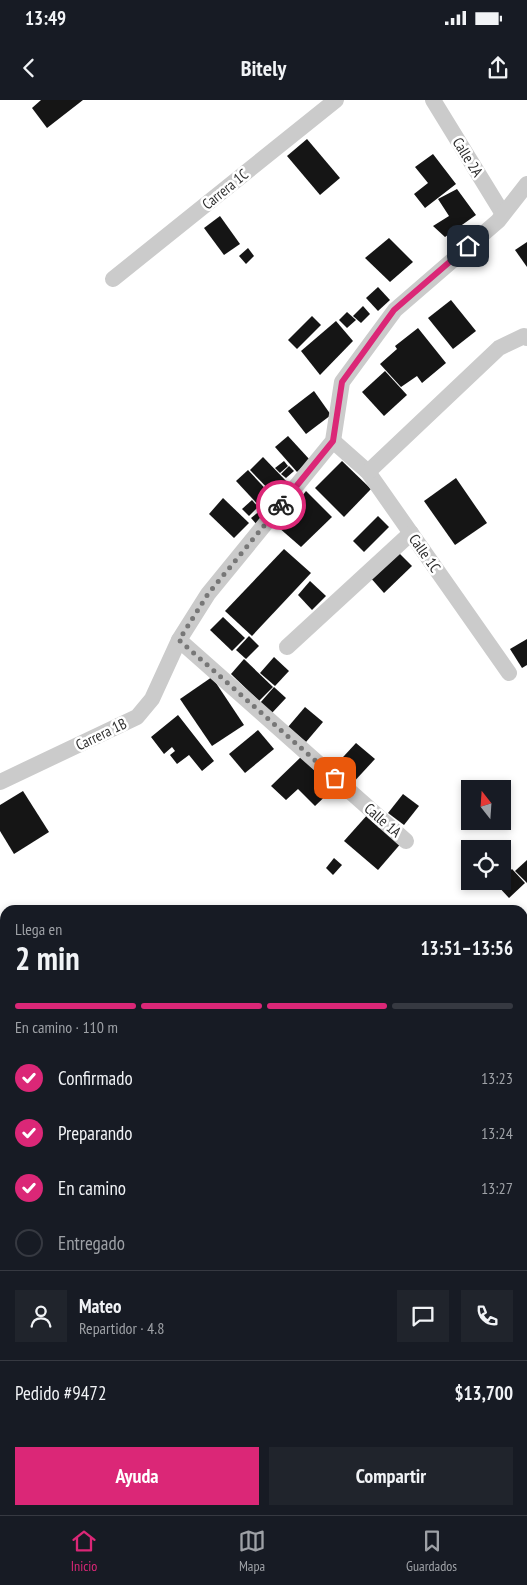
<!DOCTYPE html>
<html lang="es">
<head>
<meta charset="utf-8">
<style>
	body { margin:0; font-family:"PT Sans Narrow",sans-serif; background:#20242c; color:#f1f3f6; height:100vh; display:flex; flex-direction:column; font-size:19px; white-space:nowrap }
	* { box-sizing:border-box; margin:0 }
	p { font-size:16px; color:#9ea1a6 }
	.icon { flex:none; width:28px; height:28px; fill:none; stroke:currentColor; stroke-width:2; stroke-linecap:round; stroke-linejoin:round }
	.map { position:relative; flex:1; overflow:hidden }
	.side { position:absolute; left:0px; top:805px; width:528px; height:610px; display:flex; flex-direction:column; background:#171b24; border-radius:15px 15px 0 0; box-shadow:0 2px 8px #0003 }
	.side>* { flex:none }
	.needle { width:32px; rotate:343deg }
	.buttons { position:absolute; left:461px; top:680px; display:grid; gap:10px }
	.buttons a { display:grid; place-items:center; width:50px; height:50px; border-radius:0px; background:#171b24; box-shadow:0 2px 8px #0003; font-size:25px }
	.pin { position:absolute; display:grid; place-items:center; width:42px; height:42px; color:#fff; margin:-21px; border-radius:10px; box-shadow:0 2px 8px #0006 }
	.courier { position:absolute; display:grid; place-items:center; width:50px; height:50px; margin:-25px; border:4px solid #db2777; border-radius:50%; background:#fff; color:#222; box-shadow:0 1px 6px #0007 }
	.headline em { font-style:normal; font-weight:700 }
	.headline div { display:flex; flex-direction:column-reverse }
	.headline { display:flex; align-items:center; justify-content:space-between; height:85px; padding:0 15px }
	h1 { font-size:32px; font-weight:700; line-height:38px }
	.bar { display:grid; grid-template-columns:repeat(4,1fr); gap:8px 5px; align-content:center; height:60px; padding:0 15px }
	.bar i { height:6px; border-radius:4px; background:#363941 }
	.bar .on { background:#db2777 }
	.bar p { grid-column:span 4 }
	.line { display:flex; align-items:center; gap:12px; padding:0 15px; border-top:1px solid #363941 }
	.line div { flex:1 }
	.round { display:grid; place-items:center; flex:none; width:52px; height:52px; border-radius:0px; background:#20242c }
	ol { padding:0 15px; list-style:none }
	li { display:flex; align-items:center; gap:15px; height:55px }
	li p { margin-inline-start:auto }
	li .icon { padding:5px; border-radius:50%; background:#db2777; color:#fff; stroke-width:4 }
	li:last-child { color:#9ea1a6 }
	li i { width:28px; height:28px; border:2px solid #363941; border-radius:50% }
	.action { display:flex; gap:10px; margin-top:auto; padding:10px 15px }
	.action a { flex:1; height:58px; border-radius:0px; background:#db2777; color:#fff; font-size:20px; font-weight:700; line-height:58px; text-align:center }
	.action a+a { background:#20242c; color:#f1f3f6 }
	.status { display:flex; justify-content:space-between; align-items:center; height:35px; padding:0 25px; background:#171b24; direction:ltr }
	.status svg { height:14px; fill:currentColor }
	header { display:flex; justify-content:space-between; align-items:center; height:65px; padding:0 15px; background:#171b24; font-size:22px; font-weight:700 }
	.tabs { display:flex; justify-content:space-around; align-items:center; height:70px; border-top:1px solid #363941; background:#171b24; font-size:14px; color:#9ea1a6 }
	.tabs a { display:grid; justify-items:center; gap:2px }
	.tabs .on { color:#db2777 }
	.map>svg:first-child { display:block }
	.building { fill:#151515 }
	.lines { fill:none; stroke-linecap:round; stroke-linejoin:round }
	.street { stroke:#cbcbcb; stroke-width:16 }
	.done { stroke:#777; stroke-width:5; stroke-dasharray:0 9 }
	.route { stroke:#db2777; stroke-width:6 }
	.labels { text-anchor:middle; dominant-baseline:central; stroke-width:5; stroke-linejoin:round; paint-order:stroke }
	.street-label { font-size:15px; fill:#2e2e2e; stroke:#fff }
</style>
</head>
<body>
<div class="status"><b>13:49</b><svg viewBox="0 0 49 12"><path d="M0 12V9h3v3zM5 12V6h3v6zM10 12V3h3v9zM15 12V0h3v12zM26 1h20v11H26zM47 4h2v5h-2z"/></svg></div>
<header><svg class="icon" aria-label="back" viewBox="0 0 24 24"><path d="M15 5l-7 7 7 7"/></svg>Bitely<svg class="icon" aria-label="share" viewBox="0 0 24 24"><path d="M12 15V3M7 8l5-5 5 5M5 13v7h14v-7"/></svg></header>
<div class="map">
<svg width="527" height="1415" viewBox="0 0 527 1415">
	<rect width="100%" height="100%" fill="#fff"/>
	<g class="building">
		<path d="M41,0h42l-36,28 -15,-20z"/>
		<path d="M307,39l33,39 -20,17 -33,-39z"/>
		<path d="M433,54l23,30 -31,24 -11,-14 14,-11 -13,-16z"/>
		<path d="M457,89l19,26 -31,22 -12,-11 16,-10 -11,-17z"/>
		<path d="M220,116l20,28 -16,11 -20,-27z"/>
		<path d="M389,138l24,24 -23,20 -25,-24z"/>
		<path d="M527,142v25l-12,-17z"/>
		<path d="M248,148l6,8 -8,8 -7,-8z"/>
		<path d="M378,187l12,13 -12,11 -12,-13z"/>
		<path d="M451,200l25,31 -23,18 -25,-31z"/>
		<path d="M363,206l7,8 -9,9 -8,-7z"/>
		<path d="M347,212l9,8 -9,8 -8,-8z"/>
		<path d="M312,216l9,9 -24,24 -9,-9z"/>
		<path d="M336,221l17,20 -33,34 -19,-24z"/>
		<path d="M418,228l28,35 -24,20 -5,-7 -16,11 -21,-23 17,-15 -2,-3z"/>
		<path d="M385,271l22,24 -23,21 -22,-24z"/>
		<path d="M314,291l17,24 -25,19 -18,-23z"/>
		<path d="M288,336l22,24 -13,12 -22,-25z"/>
		<path d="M263,357l25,26 -14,12 -24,-25z"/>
		<path d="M284,361l4,5 -8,7 -5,-5z"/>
		<path d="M342,361l29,28 -27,28 -29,-29z"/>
		<path d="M289,366l5,5 -8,7 -5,-4z"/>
		<path d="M248,370l26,28 -12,11 -26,-28z"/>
		<path d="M456,378l31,45 -32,22 -31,-44z"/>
		<path d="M306,391l26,26 -31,30 -23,-20z"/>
		<path d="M223,398l26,25 -15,15 -25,-24z"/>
		<path d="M252,400l6,7 -9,9 -7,-7z"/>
		<path d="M261,410l7,8 -9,9 -8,-9z"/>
		<path d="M378,416l11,11 -25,25 -11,-11z"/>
		<path d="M284,449l27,24 -59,63 -27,-25z"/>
		<path d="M397,451l15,15 -28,27 -15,-17z"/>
		<path d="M310,481l16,15 -14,14 -14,-15z"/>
		<path d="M223,517l22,21 -13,13 -22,-21z"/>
		<path d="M249,536l10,10 -13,13 -10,-9z"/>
		<path d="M527,539v26l-5,3 -12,-19z"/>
		<path d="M274,557l15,14 -14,15 -15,-13z"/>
		<path d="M244,559l29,28 -14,14 -28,-27z"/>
		<path d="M212,577l32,48 -32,21 -32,-47z"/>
		<path d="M274,587l12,11 -15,16 -11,-11z"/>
		<path d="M305,607l18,15 -17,20 -18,-15z"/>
		<path d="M178,615l36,46 -12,10 -13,-16 -12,9 -7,-9 5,-4 -3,-4 -8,7 -13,-17z"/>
		<path d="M258,630l16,19 -29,24 -16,-19z"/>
		<path d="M356,643l19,16 -25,27 -18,-17z"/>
		<path d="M304,654l32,32 -21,20 -17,-17 -12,11 -15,-14z"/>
		<path d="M23,691l26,41 -35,22 -14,-23v-26z"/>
		<path d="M403,694l16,12 -15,19 -16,-12z"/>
		<path d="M369,713l34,28 -25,29 -34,-29z"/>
		<path d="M334,758l8,7 -9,10 -7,-7z"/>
		<path d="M527,760v23l-12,-12z"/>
		<path d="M512,769l13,14 -16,15 -13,-14 3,-3h3v-3z"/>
		<path d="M5,1066v43l-5,4v-43z"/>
		<path d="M461,1410h11l5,5h-12z"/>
		<path d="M493,1410h18l-5,5h-9z"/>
	</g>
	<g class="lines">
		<g class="street">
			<path d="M433,0l70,114"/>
			<path d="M113,179l223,-179"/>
			<path d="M333,341l35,31 141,201"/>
			<path d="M368,372l131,-124 25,-12 3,2"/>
			<path d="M179,540l227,201"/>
			<path d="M287,547l124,-114"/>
			<path d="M0,682l137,-65 15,-18 27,-59 29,-46 125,-153 9,-59 53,-72 103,-89 29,-37"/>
			<path d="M0,1172l5,6"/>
			<path d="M175,1410l2,5"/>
		</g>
	</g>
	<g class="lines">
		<path class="done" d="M281,405l-73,89 -29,46 156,138"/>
		<path class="route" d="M281,405l52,-64 9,-59 21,-29 31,-43 74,-64"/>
	</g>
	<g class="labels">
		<g class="street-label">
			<text transform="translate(468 57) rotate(58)">Calle 2A</text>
			<text transform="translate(225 89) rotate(-39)">Carrera 1C</text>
			<text transform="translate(425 453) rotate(55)">Calle 1C</text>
			<text transform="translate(101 634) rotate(-26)">Carrera 1B</text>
			<text transform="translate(383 720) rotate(41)">Calle 1A</text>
		</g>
	</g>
</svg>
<div class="buttons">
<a><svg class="needle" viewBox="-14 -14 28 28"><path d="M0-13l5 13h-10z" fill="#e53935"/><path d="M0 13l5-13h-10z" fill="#9ea1a6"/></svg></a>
<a><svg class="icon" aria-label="locate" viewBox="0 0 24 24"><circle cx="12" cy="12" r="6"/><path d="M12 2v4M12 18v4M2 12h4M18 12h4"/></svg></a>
</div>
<div class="pin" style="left:335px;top:678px;background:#ea580c"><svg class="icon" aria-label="bag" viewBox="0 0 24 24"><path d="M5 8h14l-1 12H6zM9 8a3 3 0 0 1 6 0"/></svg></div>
<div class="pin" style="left:468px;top:146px;background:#1f2937"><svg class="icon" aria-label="home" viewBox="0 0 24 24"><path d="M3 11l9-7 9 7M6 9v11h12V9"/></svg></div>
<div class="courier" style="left:281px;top:405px"><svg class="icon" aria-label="bike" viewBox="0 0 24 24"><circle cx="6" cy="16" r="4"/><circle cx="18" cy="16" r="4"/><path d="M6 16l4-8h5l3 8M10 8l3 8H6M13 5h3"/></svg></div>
<section class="side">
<div class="headline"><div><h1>2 min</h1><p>Llega en</p></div><em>13:51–13:56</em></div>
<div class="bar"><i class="on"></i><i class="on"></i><i class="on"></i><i></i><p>En camino · 110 m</p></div>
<ol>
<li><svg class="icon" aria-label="check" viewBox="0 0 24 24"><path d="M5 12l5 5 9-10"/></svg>Confirmado<p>13:23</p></li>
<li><svg class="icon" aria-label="check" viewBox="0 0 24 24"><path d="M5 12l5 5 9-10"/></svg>Preparando<p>13:24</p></li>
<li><svg class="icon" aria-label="check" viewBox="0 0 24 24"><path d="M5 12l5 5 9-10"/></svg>En camino<p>13:27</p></li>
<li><i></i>Entregado</li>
</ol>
<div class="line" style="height:90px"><a class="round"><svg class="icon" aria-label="person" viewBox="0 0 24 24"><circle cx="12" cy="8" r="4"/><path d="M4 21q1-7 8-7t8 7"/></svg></a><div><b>Mateo</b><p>Repartidor · 4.8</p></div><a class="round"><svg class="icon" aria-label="chat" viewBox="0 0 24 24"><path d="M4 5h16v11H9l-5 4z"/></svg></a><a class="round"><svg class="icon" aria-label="phone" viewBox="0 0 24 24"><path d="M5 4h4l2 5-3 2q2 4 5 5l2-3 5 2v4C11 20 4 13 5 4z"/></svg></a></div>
<div class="line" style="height:65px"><div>Pedido #9472</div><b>$13,700</b></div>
<div class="action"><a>Ayuda</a><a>Compartir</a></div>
</section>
</div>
<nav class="tabs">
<a class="on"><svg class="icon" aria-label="home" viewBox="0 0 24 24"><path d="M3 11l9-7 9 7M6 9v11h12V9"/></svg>Inicio</a>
<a><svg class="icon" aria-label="map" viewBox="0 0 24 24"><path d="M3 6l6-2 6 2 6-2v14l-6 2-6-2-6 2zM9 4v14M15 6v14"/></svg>Mapa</a>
<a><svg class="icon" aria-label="saved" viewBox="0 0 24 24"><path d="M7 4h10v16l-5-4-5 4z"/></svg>Guardados</a>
</nav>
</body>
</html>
